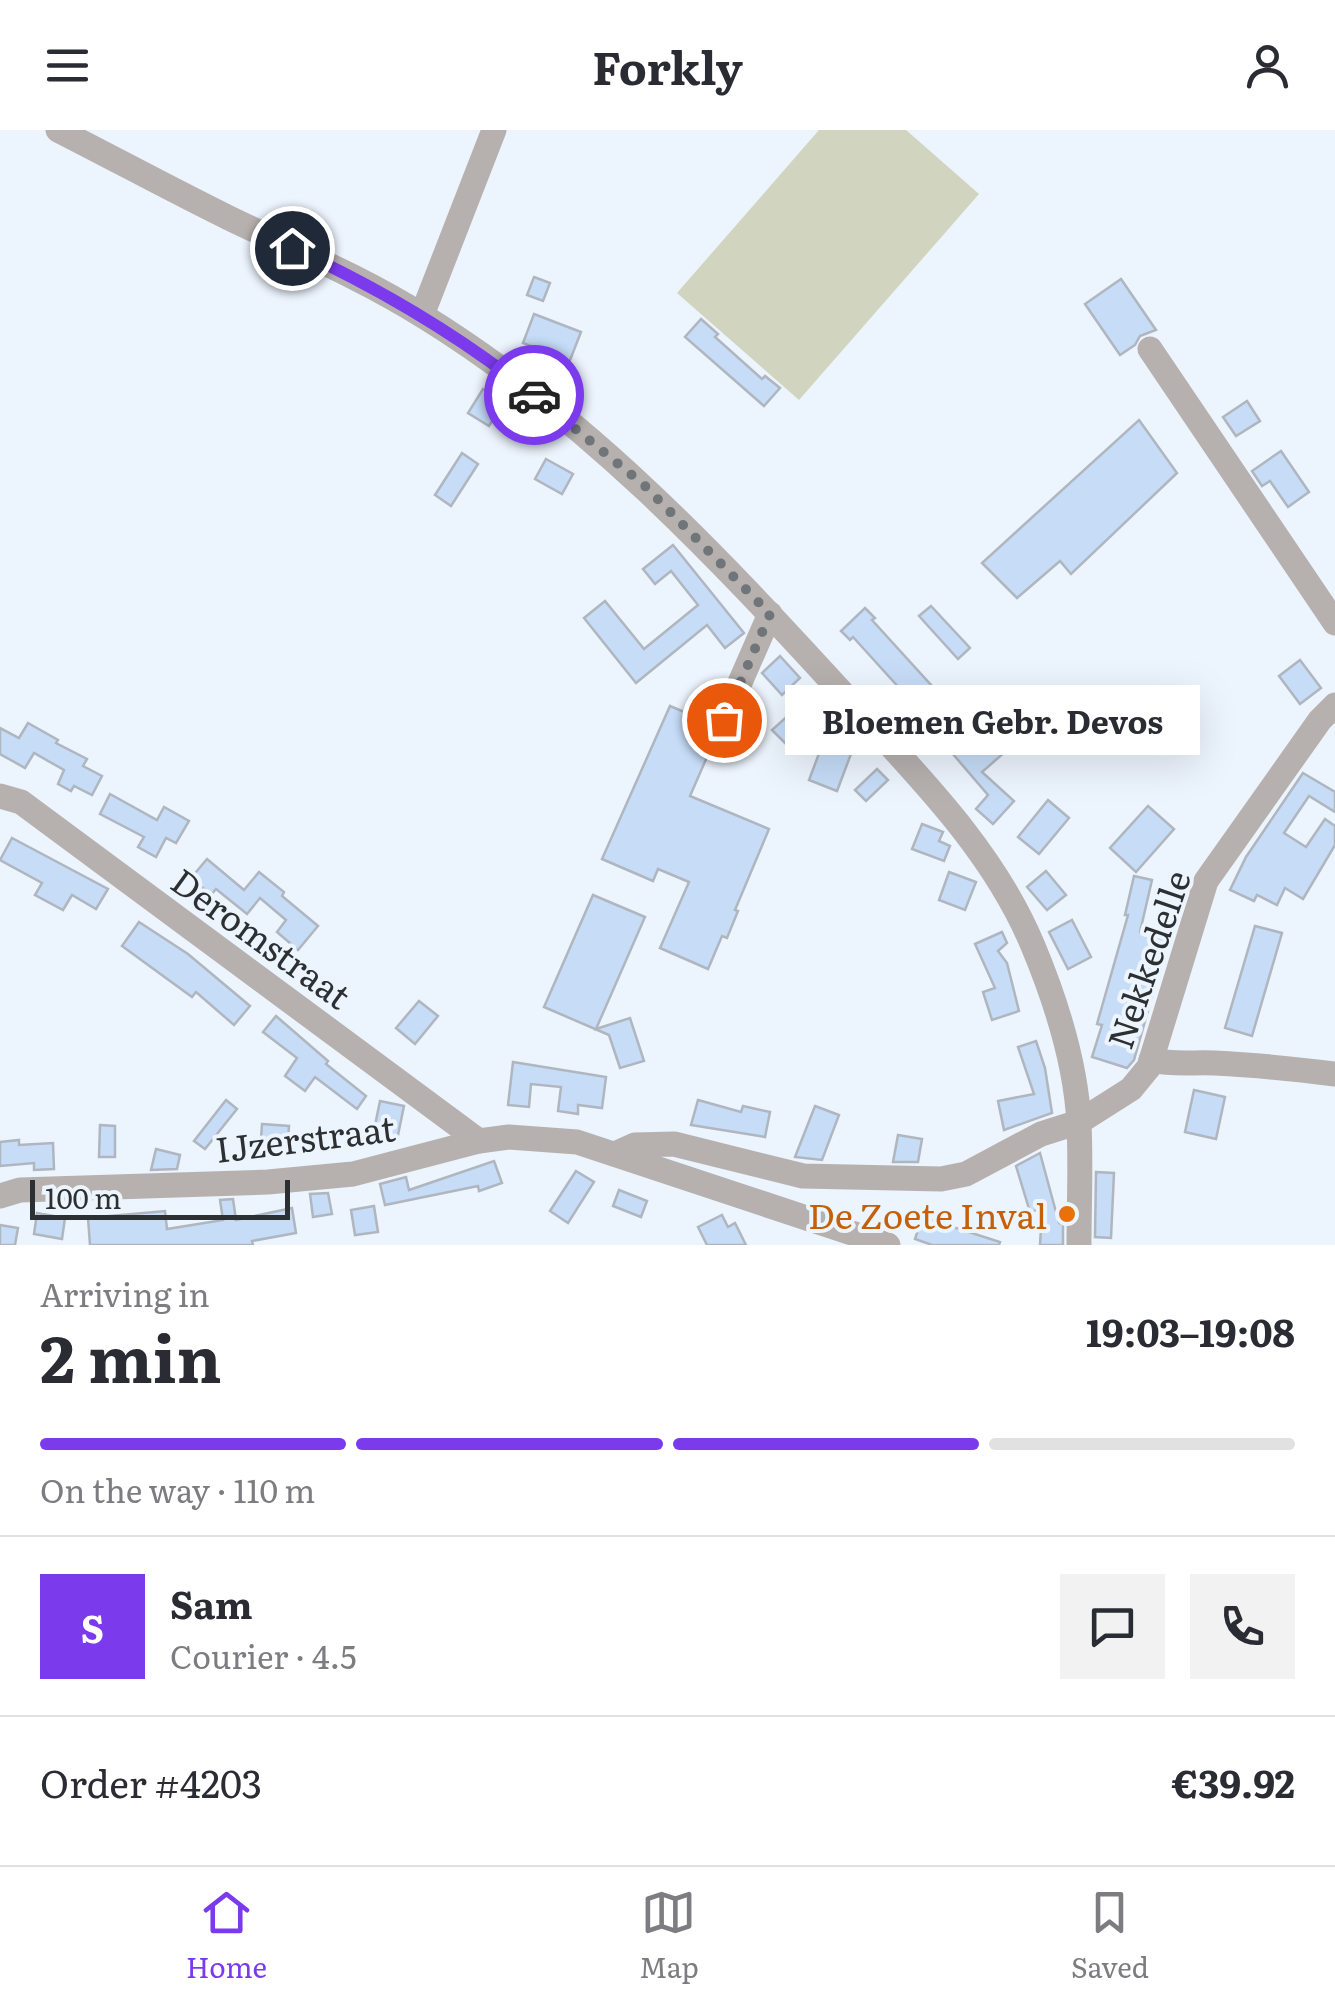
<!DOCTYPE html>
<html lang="en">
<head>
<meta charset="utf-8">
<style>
	body { margin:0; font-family:Literata,serif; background:#f2f2f3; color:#2b2b33; height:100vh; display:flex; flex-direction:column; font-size:38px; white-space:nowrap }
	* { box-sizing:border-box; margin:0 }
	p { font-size:32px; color:#7c7c81 }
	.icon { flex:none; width:55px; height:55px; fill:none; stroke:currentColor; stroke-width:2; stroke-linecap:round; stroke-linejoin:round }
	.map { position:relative; height:1115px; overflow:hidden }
	.sheet { display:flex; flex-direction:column; background:#fff; flex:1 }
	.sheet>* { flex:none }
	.scale { position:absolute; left:30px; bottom:25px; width:260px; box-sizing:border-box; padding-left:10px; border:5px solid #2d3033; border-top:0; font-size:28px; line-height:35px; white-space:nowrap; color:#2d3033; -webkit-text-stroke:8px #ecf4fd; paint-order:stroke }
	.pin { position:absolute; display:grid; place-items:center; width:85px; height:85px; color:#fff; margin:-42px; border:5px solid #fff; border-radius:50%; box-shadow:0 2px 10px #0007 }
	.courier { position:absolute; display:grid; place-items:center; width:100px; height:100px; margin:-50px; border:8px solid #7c3aed; border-radius:50%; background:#fff; color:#222; box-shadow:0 2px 12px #0007 }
	.bubble { position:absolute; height:70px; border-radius:0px; background:#fff; box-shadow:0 10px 40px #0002; font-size:32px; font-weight:700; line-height:70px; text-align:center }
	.head em { font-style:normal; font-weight:700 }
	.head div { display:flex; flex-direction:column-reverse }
	.head { display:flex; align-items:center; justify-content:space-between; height:170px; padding:0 40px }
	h1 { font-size:65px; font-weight:700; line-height:75px }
	.bar { display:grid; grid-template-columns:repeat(4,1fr); gap:15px 10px; align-content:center; height:120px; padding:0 40px }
	.bar i { height:12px; border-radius:8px; background:#e1e1e2 }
	.bar .current { background:#7c3aed }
	.bar p { grid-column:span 4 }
	.line { display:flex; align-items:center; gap:25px; padding:0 40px; border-top:2px solid #e1e1e2 }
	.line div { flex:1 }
	.round { display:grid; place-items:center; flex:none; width:105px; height:105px; border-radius:0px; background:#f2f2f3 }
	header { display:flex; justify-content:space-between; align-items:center; height:130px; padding:0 40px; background:#fff; font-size:45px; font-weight:700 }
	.menu { display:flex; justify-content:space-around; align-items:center; height:140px; border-top:2px solid #e1e1e2; background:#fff; font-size:28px; color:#7c7c81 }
	.menu a { display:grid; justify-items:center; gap:5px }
	.menu .current { color:#7c3aed }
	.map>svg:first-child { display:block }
	.green { fill:#d1d4be }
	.building { fill:#c6dcf7; stroke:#afb6bf; stroke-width:2.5 }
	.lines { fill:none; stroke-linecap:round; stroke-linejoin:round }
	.minor { stroke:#b6b1af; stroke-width:25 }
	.done { stroke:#70757a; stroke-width:10; stroke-dasharray:0 18 }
	.route { stroke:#7c3aed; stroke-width:12 }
	.food-dot { fill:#e8710a; stroke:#ecf4fd; stroke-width:4 }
	.labels { text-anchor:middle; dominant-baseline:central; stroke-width:8; stroke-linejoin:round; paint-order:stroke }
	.street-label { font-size:35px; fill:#2d3033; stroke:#ecf4fd }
	.food-label { font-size:35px; fill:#c56008; stroke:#ecf4fd; text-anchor:end }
</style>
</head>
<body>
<header><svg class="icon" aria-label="menu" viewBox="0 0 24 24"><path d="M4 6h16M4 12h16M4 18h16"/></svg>Forkly<svg class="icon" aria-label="person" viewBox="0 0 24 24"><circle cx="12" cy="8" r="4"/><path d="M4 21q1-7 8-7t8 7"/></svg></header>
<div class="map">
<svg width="1335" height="1115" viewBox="0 0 1335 1115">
	<rect width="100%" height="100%" fill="#ecf4fd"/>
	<path class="green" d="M819,0h87l73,64 -180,206 -122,-107z"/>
	<g class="building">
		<path d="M534,147l16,6 -7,18 -16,-6z"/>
		<path d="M1121,149l35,51 -16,6 -5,9 -15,10 -35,-51z"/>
		<path d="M534,184l47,18 -14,36 -16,-6 2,-4 -7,-2 1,-4 -24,-9z"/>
		<path d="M701,189l17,15 -3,3 47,42 3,-3 15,12 -16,18 -79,-69z"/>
		<path d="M483,259l21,13 -15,24 -21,-13z"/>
		<path d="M1247,271l13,20 -24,15 -13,-19z"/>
		<path d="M1139,290l38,53 -106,101 -11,-13 -43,37 -35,-35z"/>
		<path d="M1281,321l28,41 -21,15 -18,-26 -8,5 -10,-15z"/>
		<path d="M462,323l16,11 -27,42 -16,-11z"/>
		<path d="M546,329l27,15 -11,20 -27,-15z"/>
		<path d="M673,415l71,88 -19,15 -18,-23 -71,58 -52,-65 21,-17 39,48 54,-44 -27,-34 -16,13 -12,-15z"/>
		<path d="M931,476l39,42 -12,11 -39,-43z"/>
		<path d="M865,478l10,10 -3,2 59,65 -19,17 -59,-65 -3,3 -9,-9z"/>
		<path d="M780,526l20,22 -18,17 -20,-22z"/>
		<path d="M1300,530l21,28 -21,16 -21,-28z"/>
		<path d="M955,572l28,34 4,-4 18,20 -23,20 32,29 -21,23 -17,-15 12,-14 -60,-70z"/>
		<path d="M802,573l15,16 -29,27 -16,-16z"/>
		<path d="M670,576l38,16 9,12 -27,62 79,33 -34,81 3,1 -11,27 -5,-2 -14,33 -48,-21 29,-66 -31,-13 -5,12 -51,-22z"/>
		<path d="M28,593l30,17 -2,3 31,16 -4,7 19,10 -10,19 -18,-9 -3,5 -13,-7 6,-14 -30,-17 -9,15 -25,-14v-26l19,10z"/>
		<path d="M826,605l28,11 -17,45 -28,-11z"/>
		<path d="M877,639l11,11 -22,21 -11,-11z"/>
		<path d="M1303,643l32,19v20l-26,-16 -25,37 22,14 19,-28 10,7v19l-32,54 -18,-11 -8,17 -20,-10 -3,6 -24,-11 16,-33z"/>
		<path d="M110,664l47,26 7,-13 25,14 -13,22 -10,-5 -10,19 -18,-10 6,-10 -44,-23z"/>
		<path d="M1048,670l21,18 -30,36 -21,-17z"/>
		<path d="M1148,676l26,23 -38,43 -26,-24z"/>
		<path d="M922,694l21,8 -4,9 11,5 -6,15 -32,-12z"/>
		<path d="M12,708l96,51 -12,20 -24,-14 -9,15 -28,-15 7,-12 -42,-23z"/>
		<path d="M207,729l37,31 15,-18 25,20 -2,4 36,30 -20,24 -21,-18 9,-12 -26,-22 -13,16 -31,-25 -5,6 -20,-17z"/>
		<path d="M1046,741l20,24 -19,15 -20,-23z"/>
		<path d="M949,742l27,10 -11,28 -26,-10z"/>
		<path d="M1134,746l18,4 -12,52 28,8 -34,120 -7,8 -35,-11 10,-32 -5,-1 31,-109h-3z"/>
		<path d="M593,765l52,22 -49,112 34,-11 14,43 -24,7 -11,-33 -65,-28z"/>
		<path d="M1072,790l19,37 -23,12 -19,-37z"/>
		<path d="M139,792l49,32 62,52 -16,19 -38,-33 -4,5 -70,-51z"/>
		<path d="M1255,796l27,7 -30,103 -27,-8z"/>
		<path d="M1002,802l5,11 -9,8 9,12 12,48 -27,9 -9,-28 12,-4 -20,-44z"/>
		<path d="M419,871l19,15 -23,28 -19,-16z"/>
		<path d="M276,886l52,45 -2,3 40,32 -9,13 -42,-32 -10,14 -20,-15 12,-18 -34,-26z"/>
		<path d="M1036,911l9,27 7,45 -48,17 -6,-29 36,-7 -16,-47z"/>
		<path d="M513,932l93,15 -4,31 -24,-3v9l-20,-3 3,-24 -30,-3 -2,23 -21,-2z"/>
		<path d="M1194,960l31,7 -9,42 -31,-7z"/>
		<path d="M226,970l11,9 -32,40 -11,-8z"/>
		<path d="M698,970l43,12 2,-6 27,6 -5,25 -74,-12z"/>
		<path d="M380,971l24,5 -7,34 -24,-5z"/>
		<path d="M815,976l24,9 -17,45 -27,-3z"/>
		<path d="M262,994l27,2 -2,30 -27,-2z"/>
		<path d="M100,995l15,1v31h-16z"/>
		<path d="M898,1005l24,4 -4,23h-25z"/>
		<path d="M19,1010v5l34,-2 1,26 -20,1v-7l-34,3v-24z"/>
		<path d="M156,1019l24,6 -3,14 -26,1z"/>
		<path d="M1040,1023l19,70 4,1v21h-23l2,-36 -12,3 -14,-46z"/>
		<path d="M494,1031l8,22 -23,8 -1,-5 -93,19 -5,-21 26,-7 3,13z"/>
		<path d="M576,1041l18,11 -26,41 -18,-12z"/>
		<path d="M1096,1042l18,1 -3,65 -16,-1z"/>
		<path d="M619,1060l28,11 -6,16 -28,-11z"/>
		<path d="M328,1063l4,21 -19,3 -3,-23z"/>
		<path d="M233,1069l3,21 56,-12 4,25 -44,8 1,4h-163l-2,-27 77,-7 2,18 56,-9 -3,-20z"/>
		<path d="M374,1076l4,26 -23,3 -4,-25z"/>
		<path d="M37,1083l28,5 -3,21 -28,-5z"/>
		<path d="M722,1085l6,12 7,-4 11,22h-39l-9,-18z"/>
		<path d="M922,1087l78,25 -1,3h-67l-17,-6z"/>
		<path d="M0,1095l18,3 -3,17h-15z"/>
	</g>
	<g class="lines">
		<g class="minor">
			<path d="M58,0c57,29 114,60 171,88 66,32 132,59 194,98 164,101 294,240 423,381 69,76 147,152 187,249 23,55 43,118 46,178 2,40 0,81 0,121"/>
			<path d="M422,185l72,-185"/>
			<path d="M1150,219l185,274"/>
			<path d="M724,589l46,-105"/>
			<path d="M0,666l21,6 458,339"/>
			<path d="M1151,930c22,5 42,2 64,3 40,2 80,6 120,11"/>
			<path d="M615,1024l20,-9 39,-1 129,32 138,3 25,-5 75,-40 38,-12 52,-33 18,-22 57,-186 114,-161 15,-15"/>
			<path d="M0,1066l20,-6 248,-8 85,-8 126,-33 30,-4 68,5 311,103"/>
		</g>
	</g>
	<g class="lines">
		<path class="done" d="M534,265l110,90 126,129 -46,106"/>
		<path class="route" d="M292,118c87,40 167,87 242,147"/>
	</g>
	<circle class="food-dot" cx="1067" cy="1084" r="10"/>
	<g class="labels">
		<g class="street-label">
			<text transform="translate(262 807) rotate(36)">Deromstraat</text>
			<text transform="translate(1147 829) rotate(-71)">Nekkedelle</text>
			<text transform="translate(305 1007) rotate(-7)">IJzerstraat</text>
		</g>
		<g class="food-label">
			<text x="1047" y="1084">De Zoete Inval</text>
		</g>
	</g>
</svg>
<div class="scale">100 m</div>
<div class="pin" style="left:724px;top:590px;background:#ea580c"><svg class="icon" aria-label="bag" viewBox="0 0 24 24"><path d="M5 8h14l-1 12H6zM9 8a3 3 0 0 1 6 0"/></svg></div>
<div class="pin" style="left:292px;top:118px;background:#1f2937"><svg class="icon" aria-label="home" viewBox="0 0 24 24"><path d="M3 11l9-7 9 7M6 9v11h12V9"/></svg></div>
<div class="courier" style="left:534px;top:265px"><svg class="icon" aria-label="car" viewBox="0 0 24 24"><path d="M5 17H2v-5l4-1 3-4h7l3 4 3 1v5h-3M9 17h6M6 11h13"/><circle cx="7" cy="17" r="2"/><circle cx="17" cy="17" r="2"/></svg></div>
<div class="bubble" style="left:785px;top:555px;width:415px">Bloemen Gebr. Devos</div>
</div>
<section class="sheet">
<div class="head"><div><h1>2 min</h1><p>Arriving in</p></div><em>19:03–19:08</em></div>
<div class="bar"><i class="current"></i><i class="current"></i><i class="current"></i><i></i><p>On the way · 110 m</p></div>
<div class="line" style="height:180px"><b class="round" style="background:#7c3aed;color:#fff">S</b><div><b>Sam</b><p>Courier · 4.5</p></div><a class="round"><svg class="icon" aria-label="chat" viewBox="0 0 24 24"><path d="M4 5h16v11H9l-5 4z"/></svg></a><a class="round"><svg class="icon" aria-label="phone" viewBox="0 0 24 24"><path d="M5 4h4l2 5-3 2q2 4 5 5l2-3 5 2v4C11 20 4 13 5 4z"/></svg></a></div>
<div class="line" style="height:130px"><div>Order #4203</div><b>€39.92</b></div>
</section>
<nav class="menu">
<a class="current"><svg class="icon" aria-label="home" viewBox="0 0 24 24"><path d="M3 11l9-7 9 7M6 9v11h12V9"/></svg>Home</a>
<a><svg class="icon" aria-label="map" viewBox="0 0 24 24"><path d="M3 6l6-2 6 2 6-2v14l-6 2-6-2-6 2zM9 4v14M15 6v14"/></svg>Map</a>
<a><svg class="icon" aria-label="saved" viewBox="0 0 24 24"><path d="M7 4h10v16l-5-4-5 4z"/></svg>Saved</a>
</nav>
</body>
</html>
